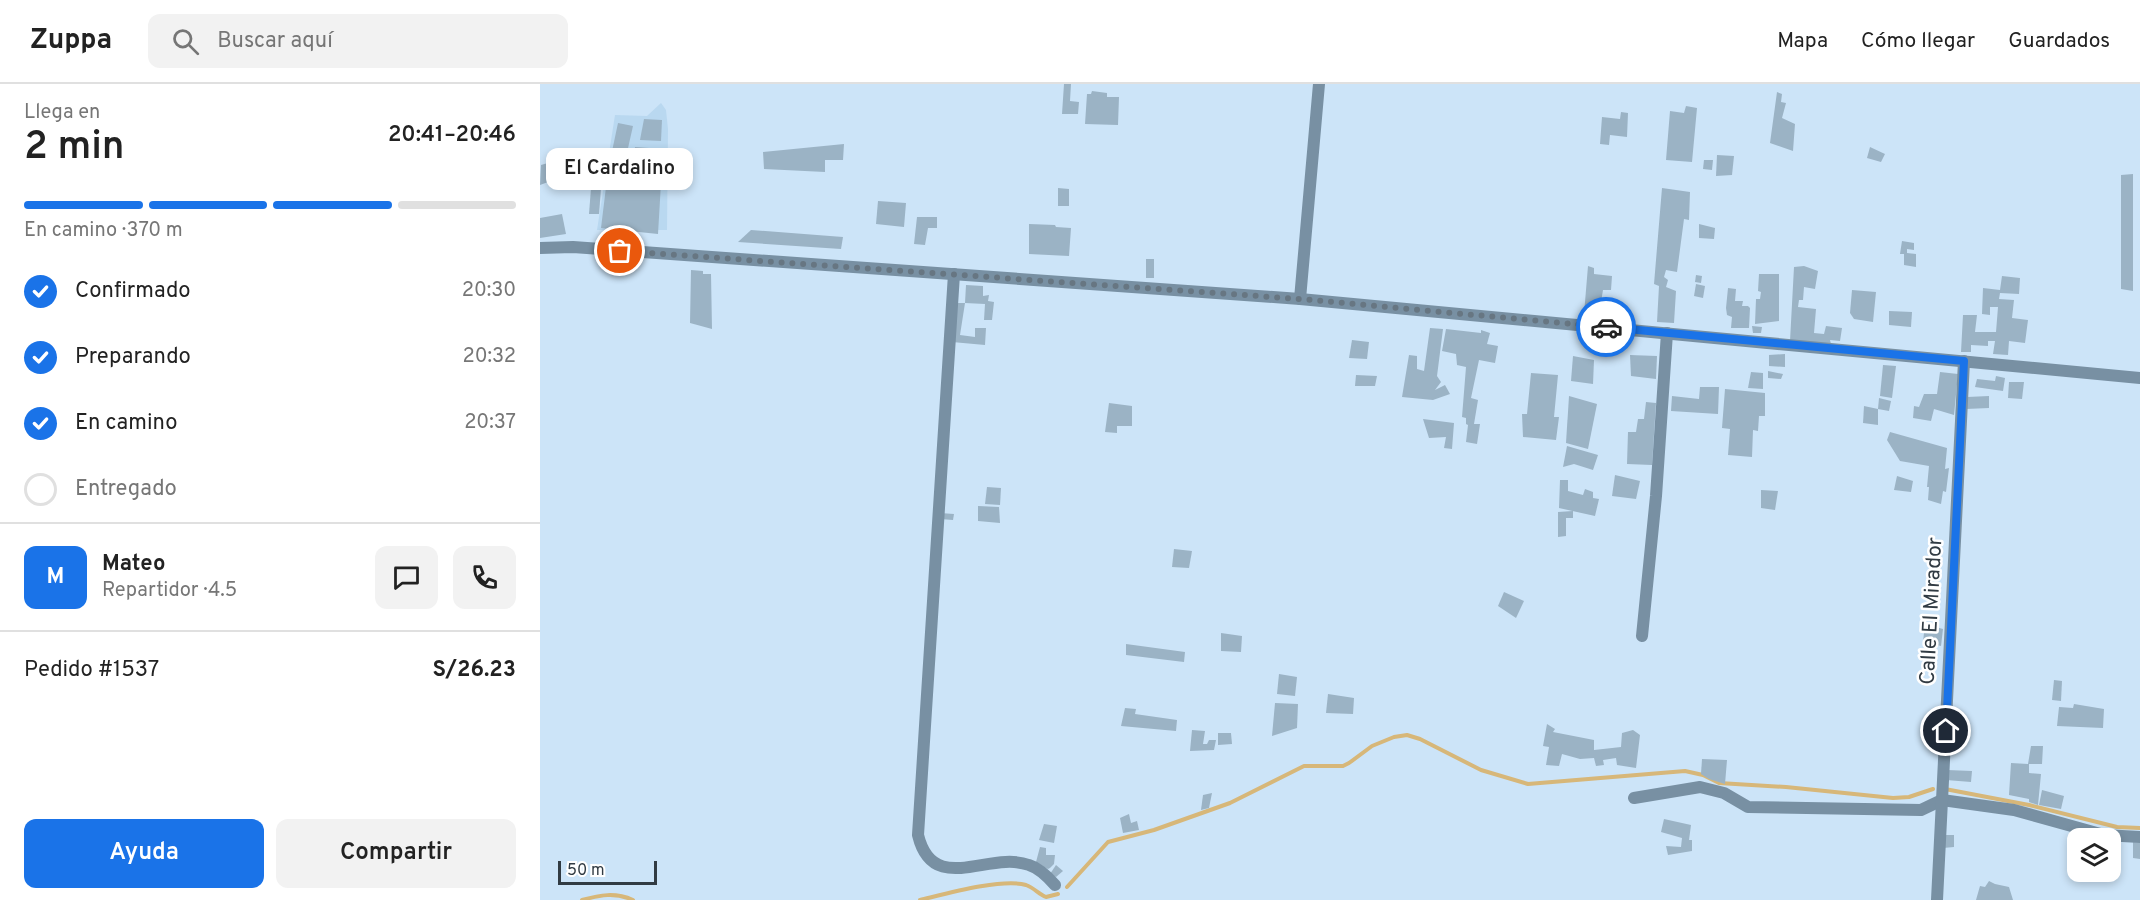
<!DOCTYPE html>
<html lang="es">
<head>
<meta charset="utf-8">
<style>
	body { margin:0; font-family:Overpass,sans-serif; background:#f2f2f2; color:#222; height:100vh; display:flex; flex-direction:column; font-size:22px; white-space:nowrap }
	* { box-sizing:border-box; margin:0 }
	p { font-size:20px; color:#767676 }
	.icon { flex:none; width:33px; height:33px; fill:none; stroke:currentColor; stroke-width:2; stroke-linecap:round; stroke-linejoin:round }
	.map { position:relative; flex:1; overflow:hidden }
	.details { display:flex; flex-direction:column; background:#fff; width:540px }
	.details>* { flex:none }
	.tools { position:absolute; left:1527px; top:744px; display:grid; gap:12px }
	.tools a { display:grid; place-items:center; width:54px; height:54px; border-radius:12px; background:#fff; box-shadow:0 3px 9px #0003; font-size:30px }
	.scale { position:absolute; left:18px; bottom:15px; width:99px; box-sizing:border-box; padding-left:6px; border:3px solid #313b43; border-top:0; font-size:16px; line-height:21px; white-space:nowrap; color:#313b43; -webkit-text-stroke:4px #fff; paint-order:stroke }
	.pin { position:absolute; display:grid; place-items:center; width:51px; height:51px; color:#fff; margin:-26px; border:3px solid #fff; border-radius:50%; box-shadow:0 2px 6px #0007 }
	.courier { position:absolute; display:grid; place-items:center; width:60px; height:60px; margin:-30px; border:4px solid #1a73e8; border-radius:50%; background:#fff; color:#222; box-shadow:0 2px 8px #0007 }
	.bubble { position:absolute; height:42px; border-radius:12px; background:#fff; box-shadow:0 3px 9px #0003; font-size:20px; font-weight:600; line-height:42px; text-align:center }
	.summary em { font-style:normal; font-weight:600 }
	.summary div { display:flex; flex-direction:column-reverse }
	.summary { display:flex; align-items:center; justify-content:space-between; height:102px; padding:0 24px }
	h1 { font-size:39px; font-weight:600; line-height:45px }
	.bar { display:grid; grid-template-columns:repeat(4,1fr); gap:9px 6px; align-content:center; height:72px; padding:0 24px }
	.bar i { height:8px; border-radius:4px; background:#e0e0e0 }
	.bar .selected { background:#1a73e8 }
	.bar p { grid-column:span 4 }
	.line { display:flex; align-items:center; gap:15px; padding:0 24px; border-top:2px solid #e0e0e0 }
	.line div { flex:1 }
	.round { display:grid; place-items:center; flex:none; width:63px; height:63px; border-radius:12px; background:#f2f2f2 }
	ol { padding:0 24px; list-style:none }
	li { display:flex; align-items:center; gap:18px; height:66px }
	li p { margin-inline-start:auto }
	li .icon { padding:6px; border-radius:50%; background:#1a73e8; color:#fff; stroke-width:4 }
	li:last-child { color:#767676 }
	li i { width:33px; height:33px; border:3px solid #e0e0e0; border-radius:50% }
	.button { display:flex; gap:12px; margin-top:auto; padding:12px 24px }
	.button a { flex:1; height:69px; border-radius:12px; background:#1a73e8; color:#fff; font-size:24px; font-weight:600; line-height:69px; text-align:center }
	.button a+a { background:#f2f2f2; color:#222 }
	header { display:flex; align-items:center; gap:36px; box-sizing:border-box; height:84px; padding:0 30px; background:#fff; border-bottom:2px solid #e0e0e0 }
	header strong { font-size:28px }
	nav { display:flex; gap:33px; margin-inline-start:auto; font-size:21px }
	.search { width:420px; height:54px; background:#f2f2f2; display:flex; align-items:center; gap:15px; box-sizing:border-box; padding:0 21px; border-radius:12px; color:#767676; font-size:22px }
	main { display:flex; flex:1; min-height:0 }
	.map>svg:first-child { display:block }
	.built { fill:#b9d8f0 }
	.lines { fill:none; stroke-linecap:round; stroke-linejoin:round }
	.stream { stroke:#d7b779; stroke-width:4 }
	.building { fill:#9bb3c5 }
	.minor { stroke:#7890a3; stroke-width:12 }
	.tertiary { stroke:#7890a3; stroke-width:12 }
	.done { stroke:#677682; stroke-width:6; stroke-dasharray:0 10.8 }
	.route { stroke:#1a73e8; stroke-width:8 }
	.labels { text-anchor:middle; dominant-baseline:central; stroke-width:5; stroke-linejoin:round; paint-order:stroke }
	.street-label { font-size:21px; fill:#313b43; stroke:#fff }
</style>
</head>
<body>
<header>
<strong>Zuppa</strong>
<div class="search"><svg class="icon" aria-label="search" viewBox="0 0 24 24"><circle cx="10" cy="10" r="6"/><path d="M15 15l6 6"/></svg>Buscar aquí</div>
<nav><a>Mapa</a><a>Cómo llegar</a><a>Guardados</a></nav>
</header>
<main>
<section class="details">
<div class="summary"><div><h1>2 min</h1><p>Llega en</p></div><em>20:41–20:46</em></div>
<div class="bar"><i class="selected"></i><i class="selected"></i><i class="selected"></i><i></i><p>En camino · 370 m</p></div>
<ol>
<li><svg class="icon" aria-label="check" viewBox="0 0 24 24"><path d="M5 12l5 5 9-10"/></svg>Confirmado<p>20:30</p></li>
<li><svg class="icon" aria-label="check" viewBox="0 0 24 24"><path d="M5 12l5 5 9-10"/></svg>Preparando<p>20:32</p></li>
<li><svg class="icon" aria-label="check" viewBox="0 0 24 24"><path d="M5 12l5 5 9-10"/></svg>En camino<p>20:37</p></li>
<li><i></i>Entregado</li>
</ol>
<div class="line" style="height:108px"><b class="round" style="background:#1a73e8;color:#fff">M</b><div><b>Mateo</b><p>Repartidor · 4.5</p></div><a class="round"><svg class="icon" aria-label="chat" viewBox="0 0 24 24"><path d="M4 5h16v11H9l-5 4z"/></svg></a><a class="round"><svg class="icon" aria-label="phone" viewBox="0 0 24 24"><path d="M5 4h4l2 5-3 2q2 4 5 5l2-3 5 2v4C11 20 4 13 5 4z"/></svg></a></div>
<div class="line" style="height:78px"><div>Pedido #1537</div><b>S/26.23</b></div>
<div class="button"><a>Ayuda</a><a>Compartir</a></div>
</section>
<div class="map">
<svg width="1600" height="816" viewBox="0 0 1600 816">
	<rect width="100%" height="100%" fill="#cce4f8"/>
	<path class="built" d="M121,19l5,7 2,19 -1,101h-70l18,-115 32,1z"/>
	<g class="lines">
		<g class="stream">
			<path d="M1405,705l84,16 88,22 23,1"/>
			<path d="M527,803l41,-45 46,-12 76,-27 74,-37h39l6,-3 23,-17 22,-9 13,-2 13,4 61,31 47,14 157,-13 18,4 16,8 67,4 107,11 16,-1 24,-8"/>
			<path d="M42,816c18,-5 33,-8 51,0"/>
			<path d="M380,816c25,-6 82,-22 106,-15 8,3 13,9 20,12l12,-3"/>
		</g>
	</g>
	<g class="building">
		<path d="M524,0h7l-1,17 9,1 -1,12h-16z"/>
		<path d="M552,7l15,2v4h12l-1,28 -33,-1 2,-30h4z"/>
		<path d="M1237,8l5,2 -1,8 5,1 -4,15 13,6 -2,27 -23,-8z"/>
		<path d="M1146,22l11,2 -5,54 -26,-2 4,-49 14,2z"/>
		<path d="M1081,28l7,1 -1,24 -17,-2 -1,10 -9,-1 2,-27 18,2z"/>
		<path d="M104,35l18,1 -1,21 -21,-1z"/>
		<path d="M78,39l15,3 -7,31 -15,-1z"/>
		<path d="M304,60l-1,16h-18v12l-61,-3 -1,-17z"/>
		<path d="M95,63l28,2 -5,85 -57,-6 5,-41 25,2z"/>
		<path d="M1330,63l15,7 -4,8 -14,-4z"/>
		<path d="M1177,71l17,1 -2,19 -16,1z"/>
		<path d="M1164,76h9l-1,10 -9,-1z"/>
		<path d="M8,79l1,2 7,3 3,10 -19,7 1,-20z"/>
		<path d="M1593,90v117l-12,-2v-114z"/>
		<path d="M51,104l10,1 -2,25h-10z"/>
		<path d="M518,104l11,1v17h-11z"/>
		<path d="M1122,104l28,4 -1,28 -5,-1 -7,53 -11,-2 -2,7 4,3 -2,7 10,4 -2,32 -17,-1 2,-36 -5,-2z"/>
		<path d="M338,117l28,2 -2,24 -28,-3z"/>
		<path d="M22,130l4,20 -26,4v-20z"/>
		<path d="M377,133h20v11h-9l-3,17 -11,-1z"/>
		<path d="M489,140l26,1 1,2 15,1 -2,28 -40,-2z"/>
		<path d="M1159,140l16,4 -1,11 -15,-1z"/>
		<path d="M211,146l92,7 -2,12 -103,-7z"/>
		<path d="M1362,157l12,2v7l-7,-1v4l9,1v13l-12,-2v-11h-4z"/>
		<rect x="606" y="175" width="8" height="19"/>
		<path d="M1048,182l6,2v6l18,2 -1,14h-8l-4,24h-15z"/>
		<path d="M1264,182l14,5 -3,18 -11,-2 -1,13h-4l-1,7 18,2 -2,24 10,1 2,-8 16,2 -2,13 -10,-1 1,4 -41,-3 4,-74z"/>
		<path d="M151,186l12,1v3h8l1,55 -22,-6z"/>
		<path d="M1219,190h20v47l-24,3 1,-25h4l1,-7 -3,-1z"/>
		<path d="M1156,191l6,1 -1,7 -6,-1z"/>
		<path d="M1462,192l18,2 -1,16 -19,-1 -1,6 15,1 -2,18 16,2 -3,23 -16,-2 -1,14 -15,-1 2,-13h-7v5l-17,-1v7h-10l2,-37h14l-2,17h21l2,-25h-8v8l-8,-1 1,-26 17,2z"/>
		<path d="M1156,200l9,2 -2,12 -9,-2z"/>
		<path d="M426,201l17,1v10l6,-1 -1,6 6,1 -2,18h-8l1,-16 -20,-1z"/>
		<path d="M1188,204l8,1 -1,12h8l-1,5h6l2,2 -1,20h-18l1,-11 -5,-2 -1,-7z"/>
		<path d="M1312,206l24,2 -3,30 -19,-3 -4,-6z"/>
		<path d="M415,219h10l-5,32 15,2v-9h11l-1,17 -33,-3z"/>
		<path d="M1349,227l23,1 -1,15 -22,-2z"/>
		<path d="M1212,242l10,1 -1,6h-8z"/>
		<path d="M890,244l13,1 -6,47 4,6 -6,8 10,-5 5,9 -17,6 -31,-3 7,-42 8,1v13l7,2z"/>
		<path d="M906,245l35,4v-3l9,3 -3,11 11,2 -3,17 -16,-3 -8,38 7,2 -4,24h6l-3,20 -11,-2 2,-17 -2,-1v-6l-4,-1 4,-50 -9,-2 -1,-11 -14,-3z"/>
		<path d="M812,256l17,2 -2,17 -18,-1z"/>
		<path d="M1245,270v13l-16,-1v-11z"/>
		<path d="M1090,271l27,1 -1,23 -25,-3z"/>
		<path d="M1033,272l21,4 -1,24 -22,-3z"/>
		<path d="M1343,281l13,1 -4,32 -12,-2z"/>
		<path d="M1228,287l15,3 -2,5 -13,-1z"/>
		<path d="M1211,288l12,1v16l-15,-1z"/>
		<path d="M1400,288l18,2 -4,41 -20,-6 -3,12 -18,-3 1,-12 5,1 5,-13h13z"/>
		<path d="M991,289l27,2 -4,42h5l-3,23 -33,-3 -1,-23h5z"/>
		<path d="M816,291l21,1 -2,10h-20z"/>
		<path d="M1456,292l9,2 -2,13 -28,-4 2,-8 18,2z"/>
		<path d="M1469,298h15l-2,17 -14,-1z"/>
		<path d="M1160,303h19l-1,27 -47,-3 1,-15 27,3z"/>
		<path d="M1185,305l40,4v23h-6l-1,15 -5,-1 -1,27 -24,-2 2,-26 -8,-1z"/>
		<path d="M1029,312l28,8 -9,45 -22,-6z"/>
		<path d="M1449,312v12l-23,1 1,-12z"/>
		<path d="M1339,314l12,3 -2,10 -11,-2z"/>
		<path d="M1106,318l10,1 -4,62 -25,-1 1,-32h8l2,-13h6z"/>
		<path d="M569,319l23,3v20h-15v7l-12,-1z"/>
		<path d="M1324,322l14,3v16l-15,-2z"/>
		<path d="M883,335l31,4 -2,26 -8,-1 2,-11 -17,1z"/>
		<path d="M1350,348l57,16 -2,21 4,-1 -3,24 -3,-1 -2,13 -13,-4 1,-13h-2l2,-21 -29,-5 -13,-21z"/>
		<path d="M1027,362l31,9 -5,15 -19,-6 -11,3z"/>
		<path d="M1075,391l25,6 -4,18 -24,-3z"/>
		<path d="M1357,392l16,5 -2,11 -17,-2z"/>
		<path d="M1020,396h8v11l15,4 2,-6 8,3v6l6,1 -4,17 -36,-8z"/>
		<path d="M447,403l14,1 -1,17 -15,-1z"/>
		<path d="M1221,406l17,1 -3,19 -14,-2z"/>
		<path d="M438,422l21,1 1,16 -22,-2z"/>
		<path d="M1033,427v7h-7v18l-8,1v-25z"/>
		<path d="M400,429l14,1 -1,6 -13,-1z"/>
		<path d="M634,465l18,2 -3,17 -17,-1z"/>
		<path d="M964,508l20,9 -8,17 -18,-12z"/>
		<path d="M1385,540l18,5 -2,17 -18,-4z"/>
		<path d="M681,549l21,3 -1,16 -20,-1z"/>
		<path d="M586,560l59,8 -1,10 -58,-7z"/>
		<path d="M739,590l18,3 -2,19 -18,-2z"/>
		<path d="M1514,596l8,1 -1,20 -9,-1z"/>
		<path d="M788,610l26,4 -1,16 -27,-1z"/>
		<path d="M735,619l23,1 -1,24 -25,8z"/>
		<path d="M1534,620l30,5 -1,19 -46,-2 2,-19 14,1z"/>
		<path d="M585,624l11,1 -1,5 42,6 -1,11 -55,-5z"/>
		<path d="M1007,640l8,5 -2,3 41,8v10l27,-3 1,-14 11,-3 7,5 -4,33 -19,-3 -1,-7 -13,2 1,5 -8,1 -2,-8 -14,1 -18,-5 -3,12 -13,-1 3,-18 -6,-1z"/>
		<path d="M652,646l13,1 -2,13h4l2,-4h7l-2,10 -24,1z"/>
		<path d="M678,649h13l1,11 -14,1z"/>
		<path d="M1491,662h12l-1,18h-13v9l12,1 -3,31 -9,-3v-3l-20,-4 2,-32 17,1z"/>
		<path d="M1162,675l25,1 -2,24 -16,-5 -8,-5z"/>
		<path d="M1407,686l25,1 -1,11 -25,-2z"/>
		<path d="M1502,706l22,6 -3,13 -22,-4z"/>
		<path d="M672,709l-3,15 -8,2 2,-15z"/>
		<path d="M589,730l2,9 6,-2 2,9 -16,3 -3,-15z"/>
		<path d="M1124,735l27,6 -2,15h3v11l-24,4 -2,-9 15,1 1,-9 -21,-6z"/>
		<path d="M504,740l13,2 -3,17 -15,-3z"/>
		<path d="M1406,751h8v12l-11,1z"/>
		<path d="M1593,758l7,1v16l-7,-1z"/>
		<path d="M500,763l6,1v7h9l-1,9 -4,4 -2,1 -12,-7z"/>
		<path d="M516,781l7,6 -7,6 -6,-3z"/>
		<path d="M1449,797l6,3 14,3 4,13h-37l4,-14 5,1z"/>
	</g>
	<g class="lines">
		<g class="minor">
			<path d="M414,190l-36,561c15,62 71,15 111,30 10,3 19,12 26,20"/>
			<path d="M760,215l19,-215"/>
			<path d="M1102,552l14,-140 11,-163"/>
			<path d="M1094,714l66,-11 24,6 24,14 173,3 21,-10 72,10 90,25 36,2"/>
			<path d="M1397,816l27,-539"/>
		</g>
		<path class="tertiary" d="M0,164l33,-1 727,52 840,79"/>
	</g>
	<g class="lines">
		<path class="done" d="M80,167l680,48 306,28"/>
		<path class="route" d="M1066,243l358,34 -18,370"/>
	</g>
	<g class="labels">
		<g class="street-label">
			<text transform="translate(1392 527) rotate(-87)">Calle El Mirador</text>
		</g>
	</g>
</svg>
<div class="tools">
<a><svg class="icon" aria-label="layers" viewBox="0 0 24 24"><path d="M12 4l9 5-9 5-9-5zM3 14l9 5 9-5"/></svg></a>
</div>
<div class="scale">50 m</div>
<div class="pin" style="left:80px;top:167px;background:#ea580c"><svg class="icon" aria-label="bag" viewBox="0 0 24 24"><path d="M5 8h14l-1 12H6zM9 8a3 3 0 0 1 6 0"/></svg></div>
<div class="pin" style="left:1406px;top:647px;background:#1f2937"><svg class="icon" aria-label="home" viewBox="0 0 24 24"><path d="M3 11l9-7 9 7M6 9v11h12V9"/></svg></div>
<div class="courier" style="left:1066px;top:243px"><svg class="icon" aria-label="car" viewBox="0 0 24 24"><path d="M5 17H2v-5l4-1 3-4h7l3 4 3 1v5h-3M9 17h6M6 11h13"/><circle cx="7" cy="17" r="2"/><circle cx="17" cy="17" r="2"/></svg></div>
<div class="bubble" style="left:6px;top:64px;width:147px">El Cardalino</div>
</div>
</main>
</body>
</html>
